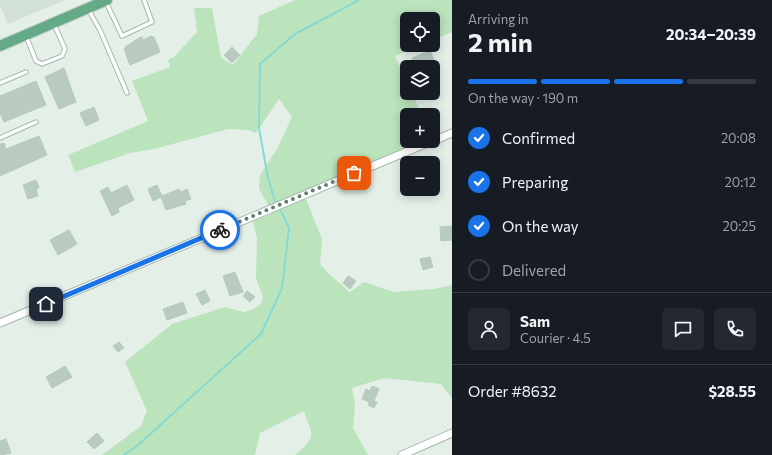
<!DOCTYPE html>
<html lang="en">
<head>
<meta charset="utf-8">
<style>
	body { margin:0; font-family:Commissioner,sans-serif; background:#242831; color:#f1f3f6; height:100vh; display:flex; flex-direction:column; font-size:15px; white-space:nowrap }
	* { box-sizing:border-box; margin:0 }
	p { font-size:13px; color:#9ea1a6 }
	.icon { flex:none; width:22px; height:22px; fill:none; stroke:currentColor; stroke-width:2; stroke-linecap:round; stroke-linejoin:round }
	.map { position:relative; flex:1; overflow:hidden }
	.details { display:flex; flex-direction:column; background:#171b24; width:320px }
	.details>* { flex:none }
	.tools { position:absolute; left:400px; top:12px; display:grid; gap:8px }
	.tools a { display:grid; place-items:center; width:40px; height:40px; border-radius:6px; background:#171b24; box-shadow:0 2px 10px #0003; font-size:20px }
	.pin { position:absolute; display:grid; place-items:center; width:34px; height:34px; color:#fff; margin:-17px; border-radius:8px; box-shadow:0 2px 6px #0006 }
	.courier { position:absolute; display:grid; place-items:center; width:40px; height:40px; margin:-20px; border:3px solid #1a73e8; border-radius:50%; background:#fff; color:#222; box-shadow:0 1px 5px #0007 }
	.headline em { font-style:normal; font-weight:700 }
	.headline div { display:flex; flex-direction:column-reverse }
	.headline { display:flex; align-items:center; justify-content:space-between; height:68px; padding:0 16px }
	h1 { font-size:26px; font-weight:700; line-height:30px }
	.bar { display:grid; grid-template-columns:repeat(4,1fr); gap:6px 4px; align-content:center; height:48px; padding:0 16px }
	.bar i { height:5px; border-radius:3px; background:#363941 }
	.bar .on { background:#1a73e8 }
	.bar p { grid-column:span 4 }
	.line { display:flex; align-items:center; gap:10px; padding:0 16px; border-top:1px solid #363941 }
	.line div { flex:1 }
	.round { display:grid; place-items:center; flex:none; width:42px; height:42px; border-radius:6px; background:#242831 }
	ol { padding:0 16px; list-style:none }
	li { display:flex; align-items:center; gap:12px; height:44px }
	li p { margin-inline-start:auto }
	li .icon { padding:4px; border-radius:50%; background:#1a73e8; color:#fff; stroke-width:4 }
	li:last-child { color:#9ea1a6 }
	li i { width:22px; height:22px; border:2px solid #363941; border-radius:50% }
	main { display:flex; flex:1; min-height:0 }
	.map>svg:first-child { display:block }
	.built { fill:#d2e0d6 }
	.green { fill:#bbe3bc }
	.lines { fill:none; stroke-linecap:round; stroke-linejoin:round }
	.stream { stroke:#86dad4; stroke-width:2 }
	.building { fill:#b9cbc0; stroke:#b6cabd }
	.service-casing { stroke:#a6b8ae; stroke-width:5.5 }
	.minor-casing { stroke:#a6b8ae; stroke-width:9 }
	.primary-casing { stroke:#c1cbc6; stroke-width:12 }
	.service { stroke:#fff; stroke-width:3.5 }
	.minor { stroke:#fff; stroke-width:7 }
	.primary { stroke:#64aa87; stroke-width:10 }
	.done { stroke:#658072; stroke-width:4; stroke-dasharray:0 7.2 }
	.route { stroke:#1a73e8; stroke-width:5 }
</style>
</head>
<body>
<main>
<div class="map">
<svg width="452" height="455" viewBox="0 0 452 455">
	<rect width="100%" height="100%" fill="#e4efe8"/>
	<path class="built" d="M0,0h65l-57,24 -8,-19z"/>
	<path class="green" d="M295,0h157v32l-19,8v-21h-26v26h13l-25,11 12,27v10h5l10,22h-15v26h12l-116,51 19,47 -2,25 8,9 22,19 14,-10 30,10 39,-3 19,-4v113l-11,-14 -57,-6 -32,10 3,17 -2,23 15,27h-73c22,-19 18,-18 9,-44l-44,22 -5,22h-153l39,-29 6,-15 -22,-49 47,-38 53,-17 19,5 8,-2 9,-6 2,-7 -7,-18 1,-40 -4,-18 20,-8 -14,-24 1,-14 17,-26 15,-32 -13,-18 -23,34 -8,-3 -20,-1 -74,20 -24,4 -55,19 -7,-17 80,-34 -16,-40 38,-14 -2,-7 6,-3 23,-25 -3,-24h18l9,50 12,7 24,-31 2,-18z"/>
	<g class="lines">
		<g class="stream">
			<path d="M275,201l-7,-23 -9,-50 1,-64 35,-30 64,-34"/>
			<path d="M124,455l13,-9 124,-112 21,-46 7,-60 -9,-19"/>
		</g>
	</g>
	<g class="building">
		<path d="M151,36l3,1 6,15 -30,13 -6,-16h2l-1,-2 14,-9 3,-1 1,3z"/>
		<path d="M232,47l8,8 -8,8 -8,-8z"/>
		<path d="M430,51l7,16h-21l-4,-9z"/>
		<path d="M64,68l12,34 -17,7 -14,-32z"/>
		<path d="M36,81l10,24 -42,17 -4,-9v-17z"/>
		<path d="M94,107l5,13 -13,6 -6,-13z"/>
		<path d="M39,136l8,19 -47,21v-32l4,-1 2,6z"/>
		<path d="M36,180l3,8 -3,1 2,7 -10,3 -5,-14z"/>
		<path d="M127,185l7,15 -16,8 1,4 -7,4 -12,-25 8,-4 3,6z"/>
		<path d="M157,185l5,11 17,-7 2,3 6,-3 4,10 -6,2 1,3 -20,6 -5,-13 -8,4 -5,-12z"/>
		<path d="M452,226v14l-11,1 -1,-14z"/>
		<path d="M69,230l8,14 -19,11 -8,-15z"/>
		<path d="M430,257l3,10 -10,3 -3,-11z"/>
		<path d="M235,272l8,20 -13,4 -7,-20z"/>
		<path d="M348,276l8,5 -6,8 -7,-6z"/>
		<path d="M205,290l5,11 -8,4 -6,-11z"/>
		<path d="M247,291l8,6 -5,5 -7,-6z"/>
		<path d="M183,302l4,11 -20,7 -4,-11z"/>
		<path d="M119,342l5,6 -6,4 -5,-6z"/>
		<path d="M65,366l7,11 -20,11 -6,-11z"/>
		<path d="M372,386l7,3 -5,12 3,1 -3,6 -6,-3 1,-3 -7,-3 4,-10 4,2z"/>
		<path d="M97,433l7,8 -10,8 -7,-7z"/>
		<path d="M6,439l5,14 -11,2v-14z"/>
	</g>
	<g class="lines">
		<g class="service-casing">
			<g id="service">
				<path d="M106,2l16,34 30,-14 -8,-22"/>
				<path d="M88,9l12,21 27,63"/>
				<path d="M26,36l10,25 6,3 20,-8 3,-7 -11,-25"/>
				<path d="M0,83l26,-11"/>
				<path d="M0,138l36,-16"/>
			</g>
		</g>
		<g class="minor-casing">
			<g id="minor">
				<path d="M433,141l19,-8"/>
				<path d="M0,323l432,-182"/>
				<path d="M402,455l50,-22"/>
			</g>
		</g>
		<g class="primary-casing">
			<path id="primary" d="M0,46l107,-46"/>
		</g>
		<use href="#service" class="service"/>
		<use href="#minor" class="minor"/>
		<use href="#primary" class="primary"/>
	</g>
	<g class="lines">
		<path class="done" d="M220,230l134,-57"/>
		<path class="route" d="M46,304l174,-74"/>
	</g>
</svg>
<div class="tools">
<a><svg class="icon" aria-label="locate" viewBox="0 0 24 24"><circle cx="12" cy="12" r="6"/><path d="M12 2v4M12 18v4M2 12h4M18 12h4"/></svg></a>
<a><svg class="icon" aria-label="layers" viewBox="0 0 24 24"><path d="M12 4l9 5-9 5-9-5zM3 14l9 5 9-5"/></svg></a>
<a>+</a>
<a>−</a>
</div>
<div class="pin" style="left:354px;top:173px;background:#ea580c"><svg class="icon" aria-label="bag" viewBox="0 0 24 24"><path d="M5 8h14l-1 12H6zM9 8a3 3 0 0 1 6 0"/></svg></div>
<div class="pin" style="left:46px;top:304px;background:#1f2937"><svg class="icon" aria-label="home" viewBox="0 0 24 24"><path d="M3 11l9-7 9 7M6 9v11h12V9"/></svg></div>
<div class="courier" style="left:220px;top:230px"><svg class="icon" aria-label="bike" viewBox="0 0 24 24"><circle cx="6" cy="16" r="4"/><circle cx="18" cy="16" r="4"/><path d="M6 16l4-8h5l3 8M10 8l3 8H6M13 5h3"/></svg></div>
</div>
<section class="details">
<div class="headline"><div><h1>2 min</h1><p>Arriving in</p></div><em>20:34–20:39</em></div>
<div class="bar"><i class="on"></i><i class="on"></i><i class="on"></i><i></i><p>On the way · 190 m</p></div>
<ol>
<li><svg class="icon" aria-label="check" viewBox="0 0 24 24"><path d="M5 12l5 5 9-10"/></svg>Confirmed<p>20:08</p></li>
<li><svg class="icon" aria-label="check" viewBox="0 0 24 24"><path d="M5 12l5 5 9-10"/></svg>Preparing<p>20:12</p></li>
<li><svg class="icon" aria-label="check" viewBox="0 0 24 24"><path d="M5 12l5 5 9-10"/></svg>On the way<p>20:25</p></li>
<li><i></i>Delivered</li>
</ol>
<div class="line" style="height:72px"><a class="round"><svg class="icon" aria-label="person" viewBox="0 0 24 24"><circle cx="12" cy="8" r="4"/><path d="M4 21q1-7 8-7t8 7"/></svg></a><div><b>Sam</b><p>Courier · 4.5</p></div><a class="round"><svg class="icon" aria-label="chat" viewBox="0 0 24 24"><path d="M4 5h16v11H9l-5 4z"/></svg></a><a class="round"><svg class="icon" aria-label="phone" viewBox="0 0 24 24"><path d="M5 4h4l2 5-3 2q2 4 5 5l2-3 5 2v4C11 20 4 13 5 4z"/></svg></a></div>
<div class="line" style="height:52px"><div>Order #8632</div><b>$28.55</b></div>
</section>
</main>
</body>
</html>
